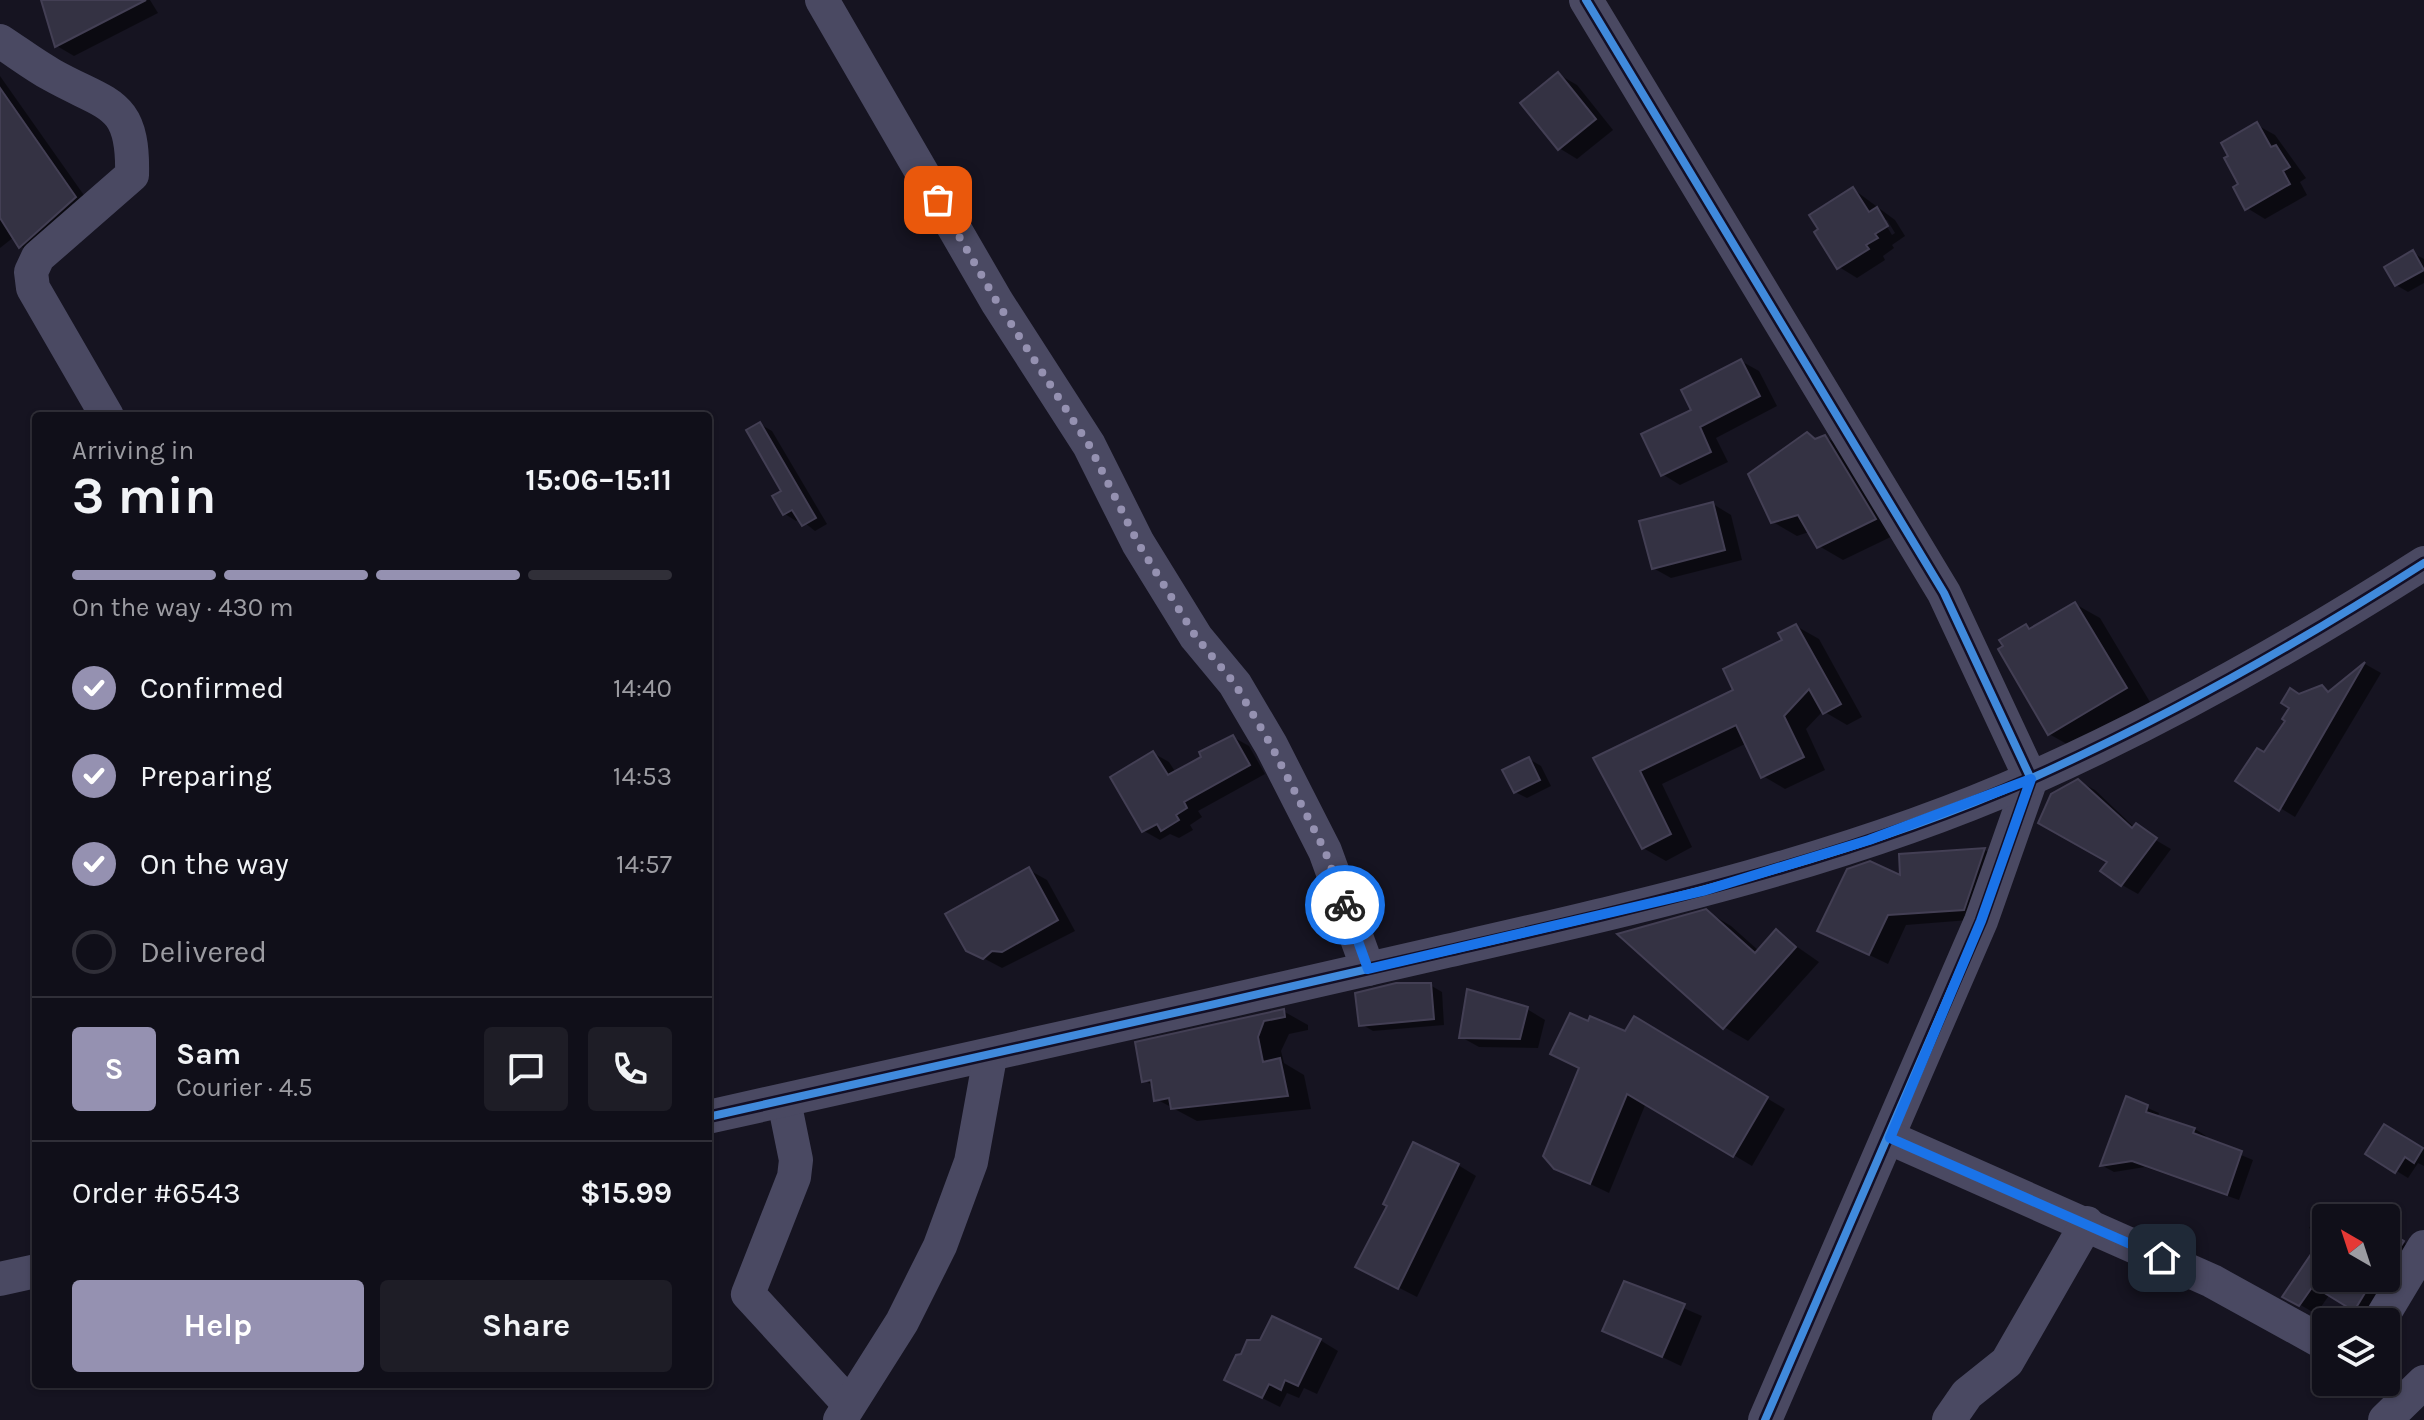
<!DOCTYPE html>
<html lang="en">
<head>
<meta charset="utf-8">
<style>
	body { margin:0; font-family:Karla,sans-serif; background:#1e1d26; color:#f1f3f6; height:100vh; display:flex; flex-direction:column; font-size:30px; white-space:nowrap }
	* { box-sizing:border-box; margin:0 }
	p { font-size:26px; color:#9c9ca2 }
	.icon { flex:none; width:44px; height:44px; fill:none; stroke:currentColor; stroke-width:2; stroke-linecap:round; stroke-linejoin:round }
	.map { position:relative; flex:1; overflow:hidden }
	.sheet { position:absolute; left:32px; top:412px; width:680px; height:976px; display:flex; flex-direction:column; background:#100f19; border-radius:8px; box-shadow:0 2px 6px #0004,0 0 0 2px #302f38 }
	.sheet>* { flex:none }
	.needle { width:52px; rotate:321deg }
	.tools { position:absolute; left:2312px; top:1204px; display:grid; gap:16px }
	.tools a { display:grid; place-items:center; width:88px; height:88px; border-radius:8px; background:#100f19; box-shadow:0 2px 6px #0004,0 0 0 2px #302f38; font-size:40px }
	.pin { position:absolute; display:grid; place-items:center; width:68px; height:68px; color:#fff; margin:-34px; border-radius:16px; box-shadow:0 4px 12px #0006 }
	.courier { position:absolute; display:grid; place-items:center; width:80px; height:80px; margin:-40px; border:6px solid #1a73e8; border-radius:50%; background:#fff; color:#222; box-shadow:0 2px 10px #0007 }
	.headline em { font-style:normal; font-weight:700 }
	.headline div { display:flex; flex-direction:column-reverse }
	.headline { display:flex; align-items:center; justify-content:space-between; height:136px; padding:0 40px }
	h1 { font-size:52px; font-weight:700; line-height:60px }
	.bar { display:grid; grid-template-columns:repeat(4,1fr); gap:12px 8px; align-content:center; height:96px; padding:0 40px }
	.bar i { height:10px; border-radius:6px; background:#302f38 }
	.bar .active { background:#9591b1 }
	.bar p { grid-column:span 4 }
	.line { display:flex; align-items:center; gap:20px; padding:0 40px; border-top:2px solid #302f38 }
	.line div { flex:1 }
	.round { display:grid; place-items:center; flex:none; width:84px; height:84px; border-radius:8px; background:#1e1d26 }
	ol { padding:0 40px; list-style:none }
	li { display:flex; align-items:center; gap:24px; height:88px }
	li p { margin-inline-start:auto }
	li .icon { padding:8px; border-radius:50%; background:#9591b1; color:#fff; stroke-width:4 }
	li:last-child { color:#9c9ca2 }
	li i { width:44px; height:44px; border:4px solid #302f38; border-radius:50% }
	.primary-button { display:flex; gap:16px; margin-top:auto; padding:16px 40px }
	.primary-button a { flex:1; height:92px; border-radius:8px; background:#9591b1; color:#fff; font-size:32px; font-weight:700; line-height:92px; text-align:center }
	.primary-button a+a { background:#1e1d26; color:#f1f3f6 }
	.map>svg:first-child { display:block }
	.shadow { fill:#0007; fill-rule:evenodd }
	.building { fill:#343243; stroke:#433f54; stroke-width:2 }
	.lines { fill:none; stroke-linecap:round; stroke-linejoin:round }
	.minor { stroke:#4a4962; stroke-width:34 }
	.cycleway-casing { stroke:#130f26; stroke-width:13 }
	.cycleway { stroke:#408adc; stroke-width:8 }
	.done { stroke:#9591b1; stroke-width:8; stroke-dasharray:0 14.4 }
	.route { stroke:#1a73e8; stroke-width:10 }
</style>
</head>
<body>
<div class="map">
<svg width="2424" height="1420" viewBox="0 0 2424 1420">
	<rect width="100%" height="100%" fill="#161421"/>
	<g class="shadow">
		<path d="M43,0h107l8,13 -84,43 -17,-10z"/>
		<path d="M1558,74l19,11 36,45 -36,29 -18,-11z"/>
		<path d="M0,76l93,132 -55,48 -18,-10 -6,-9 -14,11z"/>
		<path d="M2257,125l18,10 31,43 -6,4 7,13 -42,24 -18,-11 -6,-23z"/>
		<path d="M1853,189l42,31 10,16 -13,9 2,3 -11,8 2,4 -28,18 -18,-11zM1883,220h4l8,13 -3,2z"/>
		<path d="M2413,253l11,6v24l-16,9 -12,-7z"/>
		<path d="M1741,361l18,10 18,35 -61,32 12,24 -48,23 -18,-11 32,-63z"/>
		<path d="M760,424l12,7 55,93 -12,7 -15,-12 -4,2 -11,-7 -1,-22z"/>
		<path d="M1825,437l25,14 49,82 -56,27 -24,-14 -10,-14 -12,4 -24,-14 44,-82z"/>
		<path d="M1713,504l18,11 11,45 -71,18 -18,-10z"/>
		<path d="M2075,604l25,14 50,84 -76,46 -25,-14 -43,-87 20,-21 7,4z"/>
		<path d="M1796,626l23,13 43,78 -15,8 -24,-14 -17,18 19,41 -40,19 -22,-13 -16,-33 -85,41 30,63 -26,14 -23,-13 -47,-89 140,-68z"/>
		<path d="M2365,664l16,9 -86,144 -58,-36 28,-27 23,-34 11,-24 23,-9 9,5z"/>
		<path d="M1233,737l16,9 16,28 -67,37 4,6 -12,8 3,5 -14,8 -9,-4 -10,6 -16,-9 9,-78 16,9 7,11z"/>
		<path d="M1529,759l12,7 10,20 -24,12 -12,-6z"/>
		<path d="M2078,781l17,9 40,38 36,21 -33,45 -16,-9z"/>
		<path d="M1985,850l18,10 -21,59 -76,6 -18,39 -50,-24 64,-61 -1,-23z"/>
		<path d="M1029,870l18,10 28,51 -73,37 -34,-18z"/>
		<path d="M1706,911l25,15 28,25 17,-19 43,30 -71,79 -24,-14z"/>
		<path d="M1430,985l12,7 2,33 -71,6 -12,-7z"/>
		<path d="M1527,1009l18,11 -7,28 -59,-1 -18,-10z"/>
		<path d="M1283,1011l25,14v5l-19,4 -8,17 3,12 20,12 7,34 -114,12 -41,-22 -4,-14 -8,-5z"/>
		<path d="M1634,1019l151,90 -33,57 -106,-63 -37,90 -54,-26 26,-98 -29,-15 37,-30 37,10z"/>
		<path d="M2127,1099l32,14 -2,5 38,11 11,7 -1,4 48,20 -14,40 -94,-33 -31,5 -11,-6z"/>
		<path d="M2385,1126l39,24v16l-6,-3 -10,15 -41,-25z"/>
		<path d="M1458,1165l18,11 -59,121 -41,-21 13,-71z"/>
		<path d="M2323,1207l19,11h-16v21l-17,-11z"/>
		<path d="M2390,1235l25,14 -17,27 -12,-7v-27z"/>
		<path d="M2326,1244v34h57l9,5 -21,35 -41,-24 -14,20 -31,-18z"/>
		<path d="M1625,1283l77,33 -21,50 -76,-36z"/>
		<path d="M1320,1340l18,11 -21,43 -13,-6 -5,10 -12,-5 -7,14 -54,-27z"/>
	</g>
	<g class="building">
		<path d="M41,0h105l-91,47z"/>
		<path d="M1558,72l38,47 -38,31 -38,-47z"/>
		<path d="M0,88l76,109 -57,51 -19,-30z"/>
		<path d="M2257,122l14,25 5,-2 14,22 -7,4 7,13 -45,26 -12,-23 5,-3 -14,-26 4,-2 -7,-13z"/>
		<path d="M1853,187l16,25 8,-5 11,19 -13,8 3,4 -12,7 3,4 -32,20 -23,-37 4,-3 -9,-14z"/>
		<path d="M2413,250l11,20 -29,16 -11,-19z"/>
		<path d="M1741,359l19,37 -60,31 11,25 -50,24 -20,-42 50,-24 -10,-20z"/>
		<path d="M760,422l56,96 -14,8 -10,-16 -9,5 -11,-19 9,-5 -35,-61z"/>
		<path d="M1807,432l8,7 10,-4 51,84 -59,29 -19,-33 -27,8 -23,-49z"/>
		<path d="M1713,502l12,48 -73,19 -13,-48z"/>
		<path d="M2075,602l52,86 -79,47 -50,-86 5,-3 -4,-6 27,-16 3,5z"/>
		<path d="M1796,624l45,80 -18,10 -14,-25 -25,27 20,41 -43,21 -25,-53 -96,46 31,63 -29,15 -49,-91 140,-68 -10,-21 59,-29 -4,-7z"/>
		<path d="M2365,662l-86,149 -44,-30 22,-33 7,4 21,-31 -3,-2 7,-11 -8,-5 9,-15 9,6 23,-9 6,7z"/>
		<path d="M1233,735l17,30 -66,37 3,6 -11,7 3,5 -18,11 -4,-7 -15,8 -32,-55 43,-26 15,24 33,-18 -2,-5z"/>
		<path d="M1529,757l11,23 -26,13 -12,-23z"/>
		<path d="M2078,779l54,49 4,-5 21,15 -36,48 -21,-15 7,-9 -69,-39 13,-29z"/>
		<path d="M1985,848l-21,62 -76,5 -19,40 -52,-24 30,-62 23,-8 30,14 -1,-21z"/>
		<path d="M1029,867l29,53 -56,32 -10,-1 -9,8 -17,-8 -21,-37z"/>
		<path d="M1706,909l49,44 21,-24 20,18 -73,82 -106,-95z"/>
		<path d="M1396,983h35l3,36 -75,7 -4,-33z"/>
		<path d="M1467,989l61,18 -8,32 -61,-1z"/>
		<path d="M1284,1009l1,8 -21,4 -6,16 5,25 17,-4 8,38 -117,13 -2,-11 -15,3 -3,-21 -9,2 -7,-40z"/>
		<path d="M1570,1013l18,8 2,-5 35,15 9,-15 134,81 -35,60 -106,-63 -37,90 -36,-15 -11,-13 36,-88 -29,-14z"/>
		<path d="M2126,1096l22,9 -2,7 49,16 -2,5 49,18 -15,44 -95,-34 -32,5z"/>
		<path d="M2384,1124l39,24 -9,15 -9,-6 -10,16 -30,-19z"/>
		<path d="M1413,1142l46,22 -61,125 -43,-22 32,-61 -4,-2z"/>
		<path d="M2386,1230l18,11 -18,30z"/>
		<path d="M2326,1232v46h48l-20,33 -41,-25 -14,20 -17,-9z"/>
		<path d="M1624,1281l61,23 -23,53 -60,-26z"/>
		<path d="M1272,1316l49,23 -23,47 -13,-6 -4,10 -12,-6 -7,14 -38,-18 12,-25 5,-1 6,-14h13z"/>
	</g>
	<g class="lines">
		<g class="minor">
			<path d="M822,0l175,302 92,143 49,98 58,94 39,47 36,61 54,106 43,118"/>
			<path d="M1586,0l358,593 87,186 -50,142 -216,499"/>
			<path d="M0,41c17,11 34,24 52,34 55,31 82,25 80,100l-94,82 -7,15 2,16 74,128"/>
			<path d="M784,1101l12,59 -2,17 -46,117 101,110"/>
			<path d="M708,1117c244,-54 487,-108 730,-164 201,-46 405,-91 594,-175 136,-61 267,-135 392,-215"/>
			<path d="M1890,1138l322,143 114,63"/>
			<path d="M0,1279l36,-8"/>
			<path d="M2379,1322l45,-75"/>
			<path d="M840,1420l62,-98 38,-76 31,-84 19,-105"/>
			<path d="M1949,1420l18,-26 40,-32 80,-139"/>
			<path d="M2385,1420l39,-38"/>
		</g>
		<g class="cycleway-casing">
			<g id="cycleway">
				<path d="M1586,0l358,593 87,186 -50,142 -216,499"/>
				<path d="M708,1117c244,-54 487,-108 730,-164 201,-46 405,-91 594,-175 136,-61 267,-135 392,-215"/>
			</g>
		</g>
		<use href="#cycleway" class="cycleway"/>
	</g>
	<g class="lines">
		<path class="done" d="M938,200l59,102 92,143 49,98 58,94 39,47 36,61 54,106 20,54"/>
		<path class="route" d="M1345,905l23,64 335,-78 166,-51 162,-61 -50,142 -91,217 272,120"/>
	</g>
</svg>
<div class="tools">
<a><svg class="needle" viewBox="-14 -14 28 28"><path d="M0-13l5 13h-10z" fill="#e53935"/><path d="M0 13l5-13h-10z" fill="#9c9ca2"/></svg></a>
<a><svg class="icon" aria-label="layers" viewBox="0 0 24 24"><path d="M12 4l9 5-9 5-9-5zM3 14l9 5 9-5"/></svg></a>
</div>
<div class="pin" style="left:938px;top:200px;background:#ea580c"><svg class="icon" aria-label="bag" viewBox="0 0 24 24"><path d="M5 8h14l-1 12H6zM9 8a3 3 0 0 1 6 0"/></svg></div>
<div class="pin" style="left:2162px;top:1258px;background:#1f2937"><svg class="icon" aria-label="home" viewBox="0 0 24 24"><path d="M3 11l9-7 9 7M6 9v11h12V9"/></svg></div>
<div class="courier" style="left:1345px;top:905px"><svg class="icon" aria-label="bike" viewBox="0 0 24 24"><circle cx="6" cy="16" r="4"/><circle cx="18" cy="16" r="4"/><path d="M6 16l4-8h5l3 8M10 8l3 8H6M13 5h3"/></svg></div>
<section class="sheet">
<div class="headline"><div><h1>3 min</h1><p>Arriving in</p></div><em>15:06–15:11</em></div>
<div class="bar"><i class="active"></i><i class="active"></i><i class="active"></i><i></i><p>On the way · 430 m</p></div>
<ol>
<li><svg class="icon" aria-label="check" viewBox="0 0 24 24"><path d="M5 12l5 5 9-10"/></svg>Confirmed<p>14:40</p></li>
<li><svg class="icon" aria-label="check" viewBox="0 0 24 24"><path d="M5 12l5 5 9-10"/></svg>Preparing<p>14:53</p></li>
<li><svg class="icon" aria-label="check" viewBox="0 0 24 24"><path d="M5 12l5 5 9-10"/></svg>On the way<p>14:57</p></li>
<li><i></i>Delivered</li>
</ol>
<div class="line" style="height:144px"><b class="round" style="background:#9591b1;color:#fff">S</b><div><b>Sam</b><p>Courier · 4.5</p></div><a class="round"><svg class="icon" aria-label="chat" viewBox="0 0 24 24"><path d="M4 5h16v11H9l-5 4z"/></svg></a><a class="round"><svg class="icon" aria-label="phone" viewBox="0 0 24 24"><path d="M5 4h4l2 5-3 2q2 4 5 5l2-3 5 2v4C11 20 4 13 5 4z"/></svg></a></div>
<div class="line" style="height:104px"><div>Order #6543</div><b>$15.99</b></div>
<div class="primary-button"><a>Help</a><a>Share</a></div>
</section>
</div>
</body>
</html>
